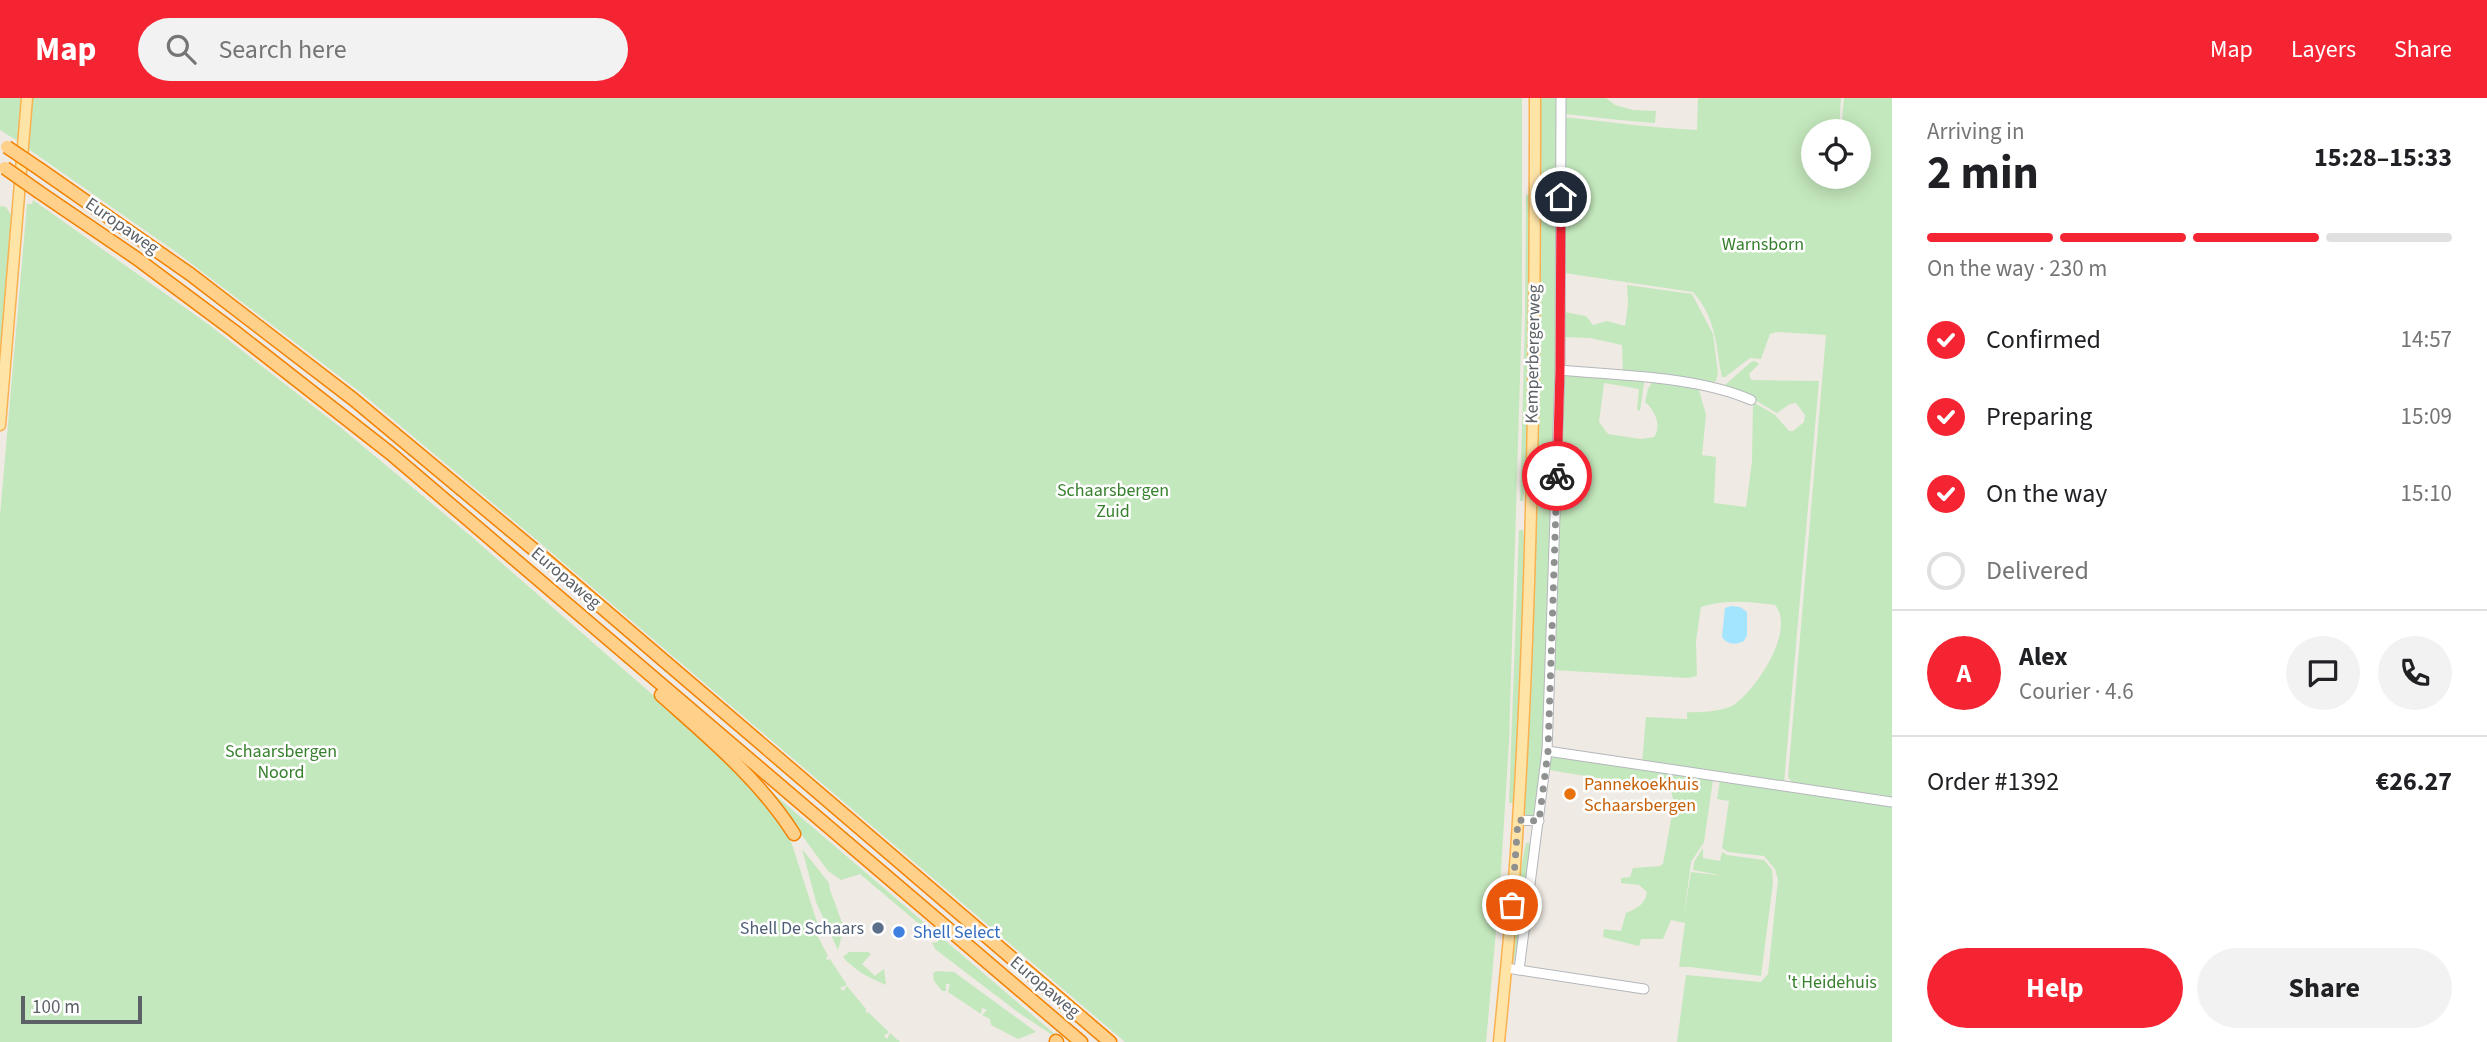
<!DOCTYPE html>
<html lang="en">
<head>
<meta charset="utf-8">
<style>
	body { margin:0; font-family:"Source Sans 3",sans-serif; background:#f2f2f2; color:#202124; height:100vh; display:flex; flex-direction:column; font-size:26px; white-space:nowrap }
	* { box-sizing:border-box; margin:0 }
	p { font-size:23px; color:#757577 }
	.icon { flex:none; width:38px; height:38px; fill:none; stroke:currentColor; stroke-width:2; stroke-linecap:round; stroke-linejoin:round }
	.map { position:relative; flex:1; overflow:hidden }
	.side { display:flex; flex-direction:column; background:#fff; width:595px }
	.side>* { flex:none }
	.fabs { position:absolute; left:1801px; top:21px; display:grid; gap:14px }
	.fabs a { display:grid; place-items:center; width:70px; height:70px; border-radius:50%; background:#fff; box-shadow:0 4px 18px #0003; font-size:35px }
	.scale { position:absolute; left:21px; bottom:18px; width:121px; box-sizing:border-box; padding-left:7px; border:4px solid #5b6165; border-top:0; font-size:19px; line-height:24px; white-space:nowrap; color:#5b6165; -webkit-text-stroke:5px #fff; paint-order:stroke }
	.pin { position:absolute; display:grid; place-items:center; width:60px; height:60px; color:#fff; margin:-30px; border:4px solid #fff; border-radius:50%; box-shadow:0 2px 7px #0007 }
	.courier { position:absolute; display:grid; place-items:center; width:70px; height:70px; margin:-35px; border:5px solid #f42433; border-radius:50%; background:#fff; color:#222; box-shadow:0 2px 9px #0007 }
	.summary em { font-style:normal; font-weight:700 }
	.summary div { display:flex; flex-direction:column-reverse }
	.summary { display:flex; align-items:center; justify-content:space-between; height:119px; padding:0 35px }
	h1 { font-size:46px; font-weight:700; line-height:52px }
	.bar { display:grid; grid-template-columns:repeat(4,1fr); gap:10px 7px; align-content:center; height:84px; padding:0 35px }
	.bar i { height:9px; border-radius:5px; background:#e0e0e0 }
	.bar .active { background:#f42433 }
	.bar p { grid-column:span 4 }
	.line { display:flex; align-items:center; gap:18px; padding:0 35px; border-top:2px solid #e0e0e0 }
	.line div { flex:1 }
	.round { display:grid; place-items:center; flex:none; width:74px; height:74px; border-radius:37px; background:#f2f2f2 }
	ol { padding:0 35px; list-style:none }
	li { display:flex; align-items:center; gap:21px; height:77px }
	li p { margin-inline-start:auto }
	li .icon { padding:7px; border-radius:50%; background:#f42433; color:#fff; stroke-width:4 }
	li:last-child { color:#757577 }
	li i { width:38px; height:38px; border:4px solid #e0e0e0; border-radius:50% }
	.cta { display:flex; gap:14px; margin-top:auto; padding:14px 35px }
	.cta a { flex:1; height:80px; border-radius:42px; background:#f42433; color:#fff; font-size:28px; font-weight:700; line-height:80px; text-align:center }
	.cta a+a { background:#f2f2f2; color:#202124 }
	header { display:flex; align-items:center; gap:42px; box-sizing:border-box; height:98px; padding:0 35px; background:#f42433; color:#fff }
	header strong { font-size:33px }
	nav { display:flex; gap:38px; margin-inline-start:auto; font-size:24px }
	.search { width:490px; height:63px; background:#f2f2f2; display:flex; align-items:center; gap:18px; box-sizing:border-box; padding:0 24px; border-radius:38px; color:#757577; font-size:26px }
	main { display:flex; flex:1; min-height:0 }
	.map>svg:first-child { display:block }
	.green { fill:#c4e8bd }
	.water { fill:#a3e5ff }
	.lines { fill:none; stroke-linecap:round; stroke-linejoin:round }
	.minor-casing { stroke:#b4b7bb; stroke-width:11 }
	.major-casing { stroke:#fab150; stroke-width:13 }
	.highway-casing { stroke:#f28200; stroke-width:15 }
	.minor { stroke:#fff; stroke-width:9 }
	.major { stroke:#ffe4a8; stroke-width:10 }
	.highway { stroke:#ffd08a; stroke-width:12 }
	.highway-bridge-casing { stroke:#f28200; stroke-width:15; stroke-linecap:butt }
	.highway-bridge { stroke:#ffd08a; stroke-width:12 }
	.done { stroke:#8f9191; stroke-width:7; stroke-dasharray:0 12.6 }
	.route { stroke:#f42433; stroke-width:9 }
	.food-dot { fill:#e8710a; stroke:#fff; stroke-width:2.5 }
	.service-dot { fill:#5c6f8a; stroke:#fff; stroke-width:2.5 }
	.shop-dot { fill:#3f7fe0; stroke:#fff; stroke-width:2.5 }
	.labels { text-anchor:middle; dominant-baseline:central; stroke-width:5; stroke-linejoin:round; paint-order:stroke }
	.street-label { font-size:18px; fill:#5b6165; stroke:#fff }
	.park-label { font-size:18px; fill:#37812e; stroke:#fff }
	.food-label { font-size:18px; fill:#c56008; stroke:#fff; text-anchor:start }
	.service-label { font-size:18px; fill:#4e5e75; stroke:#fff; text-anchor:end }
	.shop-label { font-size:18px; fill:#366cbe; stroke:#fff; text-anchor:start }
</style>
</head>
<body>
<header>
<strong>Map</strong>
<div class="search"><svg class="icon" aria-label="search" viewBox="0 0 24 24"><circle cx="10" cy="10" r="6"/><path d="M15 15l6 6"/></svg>Search here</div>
<nav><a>Map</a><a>Layers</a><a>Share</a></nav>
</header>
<main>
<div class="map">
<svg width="1892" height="944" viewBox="0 0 1892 944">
	<rect width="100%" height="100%" fill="#efeae3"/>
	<g class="green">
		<path d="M0,0h23l-4,44 -19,-12z"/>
		<path d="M31,0h1491v213l-13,431 -9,145 -14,155h-361l-586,-500 -179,-150 -184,-140 -149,-104z"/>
		<path d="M1539,0h19v180l-4,205h-14l-4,-31z"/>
		<path d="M1564,0h42l9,7 18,5 23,1 -1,12c-30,-2 -60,-6 -90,-9z"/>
		<path d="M1698,0h143l-2,33h-26v46h45v-46h-17l3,-33h48v702l-99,-16 -5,-7 38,-442 -50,-3 -6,2 -9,25 -11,-1 -25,19h-3c-7,-34 -5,-57 -29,-85l-129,-19v-156c45,5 88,11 133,13z"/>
		<path d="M1526,97h5l-4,275 -4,31h-3l5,-182z"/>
		<path d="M33,102l175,124 132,103 132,110 267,233 50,65 29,90v2l-10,-1v4l9,-2v7l11,21 -2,2 1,2 3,-1 17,26 -7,3 3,3 4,-5 19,23v4l2,-1 21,20 -5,4 3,3 3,-6 10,9h-900v-526l27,-312h5z"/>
		<path d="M0,108l6,1 7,11 -11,120 -2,7z"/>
		<path d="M1627,187l65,9 21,40 5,39 -2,8 -5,2 -88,-10 -1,-28 -32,-7 -27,-1 1,-25 22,4 7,9 14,-4 18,5 3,-21z"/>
		<path d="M1755,263l4,3 -10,10 2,6 68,1 -35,402 -142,-20 4,-46 41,2v-7c12,1 40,-1 48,-8 22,-16 61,-74 40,-99 -26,-3 -48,-6 -74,2l-5,34 1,35 -9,2 -135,-8 10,-293 5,-5 73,7 3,4 -4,28 -3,-1 2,-21 -35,-6 -5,39 9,12 33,5 13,-2c8,-11 1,-27 -9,-35l3,-13 5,-8 43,6 3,3 7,25 -4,40 14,2 -2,46 32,4 6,-46 1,-59 22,13 14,16h4l11,-9 1,-7 -9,-12 -6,1 -13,9 -36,-21 -17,-6 27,-24z"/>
		<path d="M1540,386l14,1 -9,266 -8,64 -4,2 -7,-1 -3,-4 11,-290z"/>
		<path d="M1519,432h4l2,15 -10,258h-6z"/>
		<path d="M1554,657l155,22 4,3 -9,62 -13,20 -7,54 7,-44 33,4 -31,-6 1,-8 9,-14v10l17,3 2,-9 5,3 37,5 8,10 1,13 -12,93 -71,-9h-11l6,-44 -14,-3 -8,19h-22l-2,7 -36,-9 1,-8 17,2 5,-18c11,-5 19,-8 21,-21l-8,-7 -18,-2v-5l9,-1 3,-9 27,-2 3,-2 11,-61 -3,-13 -122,-20 1,-14z"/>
		<path d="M1720,683l172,23v238h-215l9,-67 75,7 7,-8 10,-94 -3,-11 -11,-13 -36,-4 -6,-4 7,-47 -12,-2z"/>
		<path d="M768,691l289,247v2l-38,-25 -84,-64 -3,-6 6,-1 -1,-3 -77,-65 -19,6 -13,-9z"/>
		<path d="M1526,745l7,1 -19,118 -3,-3 7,-75z"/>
		<path d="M802,751l27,34 1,7 14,38 -4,5 2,2 -4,15 -22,-48z"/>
		<path d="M849,854h19l3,2 -9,10 13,12 9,-7 2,16c-16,-7 -31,-14 -43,-28z"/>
		<path d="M936,873l18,1 82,60 -18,7 -27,-14 -1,-6 -8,-4 5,-5 -5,-2 -1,6 -33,-22 2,-8h-4v7h-4l-8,-10 -1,-7z"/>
	</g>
	<path class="water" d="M1731,508l9,1 7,5v23l-3,6c-9,4 -16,4 -22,-4l3,-29z"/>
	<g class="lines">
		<g class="minor-casing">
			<g id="minor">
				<path d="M1560,272c61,6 136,6 191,30"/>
				<path d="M1547,653l345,51"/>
				<path d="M1518,722l21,1"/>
				<path d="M1506,870l138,21"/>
				<path d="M1519,872l28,-219 13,-381 1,-272"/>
			</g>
		</g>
		<g class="major-casing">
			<g id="major">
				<path d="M0,327l27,-327"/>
				<path d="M1499,944c7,-74 15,-147 19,-221 15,-240 17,-482 17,-723"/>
			</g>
		</g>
		<g class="highway-casing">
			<g id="highway">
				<path d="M41,72l149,104 163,125 185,154 572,489"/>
				<path d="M39,94l97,66 98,73 156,122 691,589"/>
				<path d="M661,597c48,43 98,84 133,139"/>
				<path d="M1056,943l1,1"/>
			</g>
		</g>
		<use href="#minor" class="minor"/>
		<use href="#major" class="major"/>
		<use href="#highway" class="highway"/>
		<g class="highway-bridge-casing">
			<g id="highway-bridge">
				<path d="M7,49l34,23"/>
				<path d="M5,70l34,24"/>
			</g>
		</g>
		<use href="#highway-bridge" class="highway-bridge"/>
	</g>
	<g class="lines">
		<path class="done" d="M1512,807l6,-85 21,1 9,-70 9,-275"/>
		<path class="route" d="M1557,378l3,-106 1,-173"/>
	</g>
	<circle class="food-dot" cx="1570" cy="696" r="7"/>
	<circle class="service-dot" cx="878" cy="830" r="7"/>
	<circle class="shop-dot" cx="899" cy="834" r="7"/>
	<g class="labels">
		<g class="street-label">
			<text transform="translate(122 128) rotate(35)">Europaweg</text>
			<text transform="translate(1533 256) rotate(-89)">Kemperbergerweg</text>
			<text transform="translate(566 480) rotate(40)">Europaweg</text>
			<text transform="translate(1045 889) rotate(40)">Europaweg</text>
		</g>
		<g class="park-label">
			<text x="1763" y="146">Warnsborn</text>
			<text x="1113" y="392">Schaarsbergen<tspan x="1113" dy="21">Zuid</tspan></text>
			<text x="281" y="653">Schaarsbergen<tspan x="281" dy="21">Noord</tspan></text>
			<text x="1832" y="884">'t Heidehuis</text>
		</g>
		<g class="food-label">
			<text x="1584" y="686">Pannekoekhuis<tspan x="1584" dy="21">Schaarsbergen</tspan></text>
		</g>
		<g class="service-label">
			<text x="864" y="830">Shell De Schaars</text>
		</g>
		<g class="shop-label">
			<text x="913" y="834">Shell Select</text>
		</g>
	</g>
</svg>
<div class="fabs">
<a><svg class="icon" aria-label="locate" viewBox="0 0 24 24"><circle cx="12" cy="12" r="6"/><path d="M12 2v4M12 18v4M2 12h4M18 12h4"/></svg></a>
</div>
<div class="scale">100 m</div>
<div class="pin" style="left:1512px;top:807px;background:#ea580c"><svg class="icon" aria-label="bag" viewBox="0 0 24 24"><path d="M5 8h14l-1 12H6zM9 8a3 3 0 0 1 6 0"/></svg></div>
<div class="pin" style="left:1561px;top:99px;background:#1f2937"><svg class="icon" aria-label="home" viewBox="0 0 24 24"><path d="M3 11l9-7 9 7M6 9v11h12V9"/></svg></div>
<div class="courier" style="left:1557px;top:378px"><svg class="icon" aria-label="bike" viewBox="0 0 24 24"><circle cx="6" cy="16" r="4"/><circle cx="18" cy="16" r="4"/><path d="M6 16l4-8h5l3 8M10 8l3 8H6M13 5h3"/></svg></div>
</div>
<section class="side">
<div class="summary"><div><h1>2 min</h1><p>Arriving in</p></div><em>15:28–15:33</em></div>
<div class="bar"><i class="active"></i><i class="active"></i><i class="active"></i><i></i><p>On the way · 230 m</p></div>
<ol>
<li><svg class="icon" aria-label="check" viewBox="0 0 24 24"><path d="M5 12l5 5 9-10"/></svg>Confirmed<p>14:57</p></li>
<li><svg class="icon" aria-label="check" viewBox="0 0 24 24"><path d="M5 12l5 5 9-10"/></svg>Preparing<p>15:09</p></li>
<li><svg class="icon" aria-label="check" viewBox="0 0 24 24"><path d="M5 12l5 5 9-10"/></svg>On the way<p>15:10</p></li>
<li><i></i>Delivered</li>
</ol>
<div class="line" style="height:126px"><b class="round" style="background:#f42433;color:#fff">A</b><div><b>Alex</b><p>Courier · 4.6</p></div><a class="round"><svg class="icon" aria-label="chat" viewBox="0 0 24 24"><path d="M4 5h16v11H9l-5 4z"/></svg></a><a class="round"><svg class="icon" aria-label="phone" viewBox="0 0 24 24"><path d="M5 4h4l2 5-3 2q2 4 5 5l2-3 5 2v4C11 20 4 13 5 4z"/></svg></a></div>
<div class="line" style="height:91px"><div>Order #1392</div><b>€26.27</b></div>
<div class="cta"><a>Help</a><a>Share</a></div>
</section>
</main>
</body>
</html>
